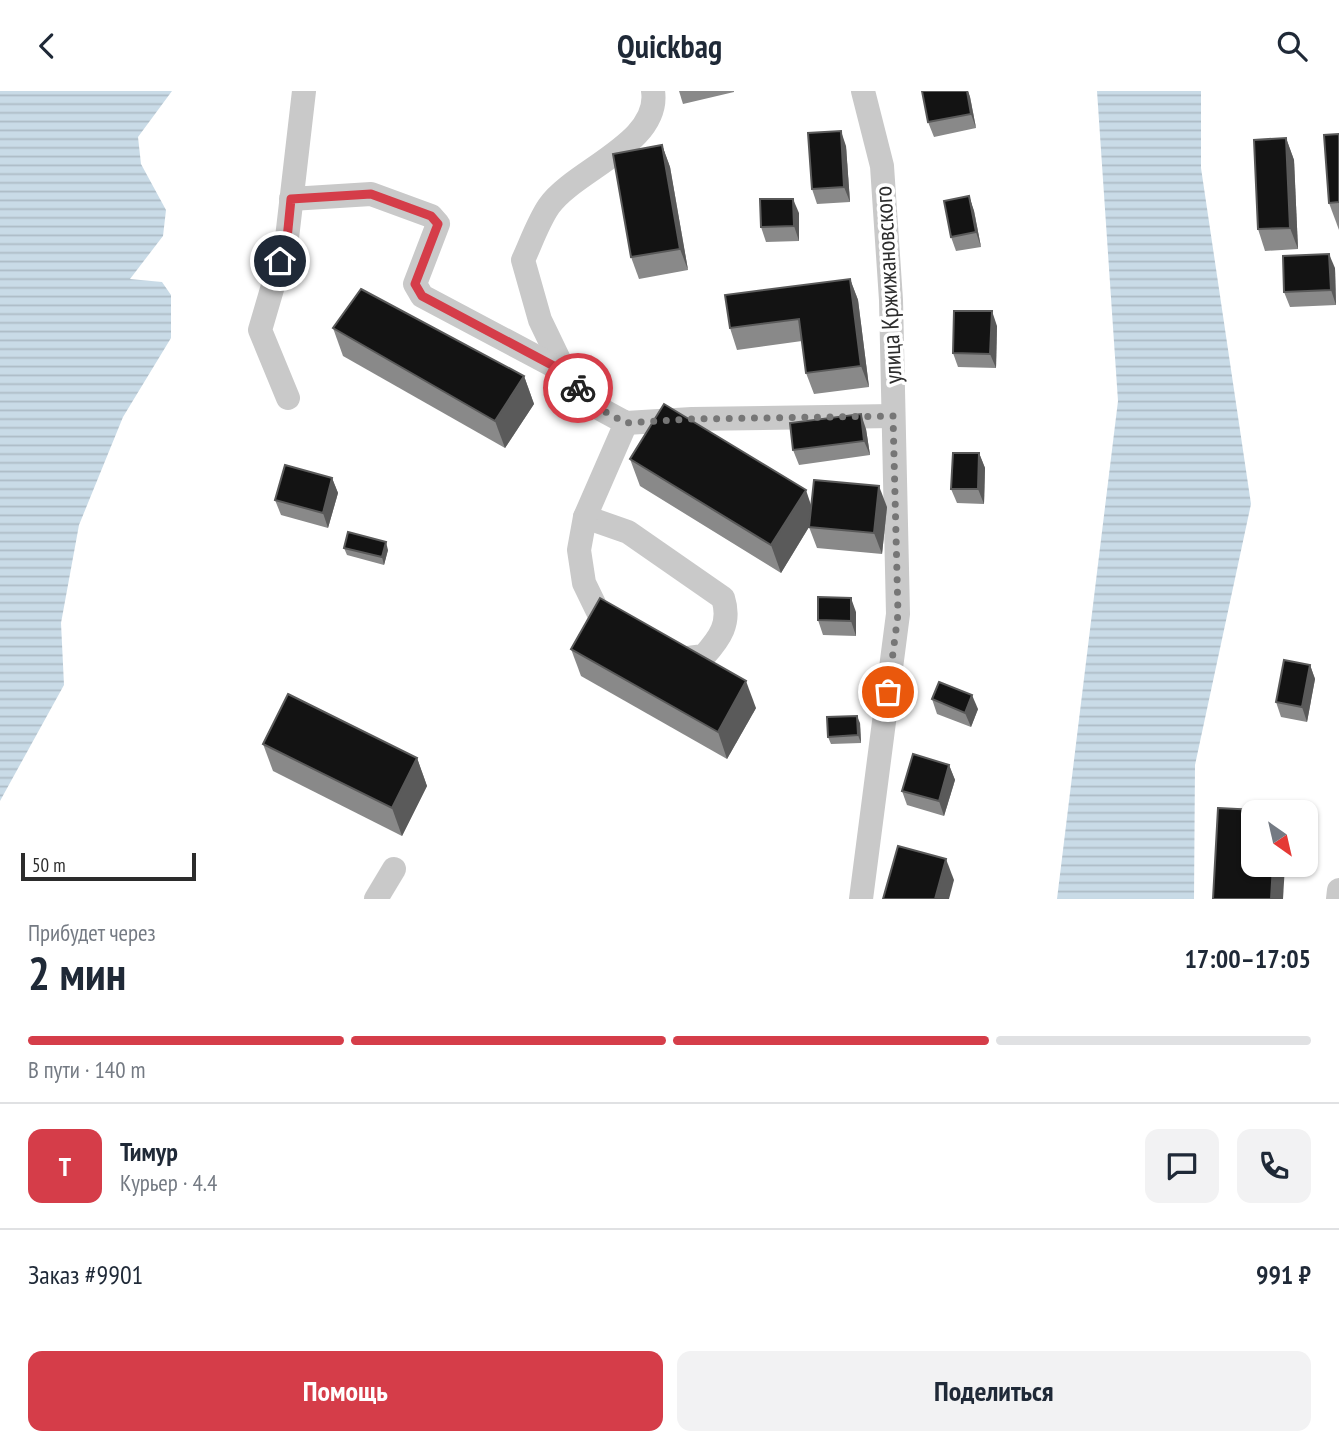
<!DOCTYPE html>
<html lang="ru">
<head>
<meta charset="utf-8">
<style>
	body { margin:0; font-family:"PT Sans Narrow",sans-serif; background:#f2f2f3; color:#1f2937; height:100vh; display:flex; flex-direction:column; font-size:26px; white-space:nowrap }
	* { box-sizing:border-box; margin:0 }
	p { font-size:23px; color:#747a83 }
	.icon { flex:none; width:38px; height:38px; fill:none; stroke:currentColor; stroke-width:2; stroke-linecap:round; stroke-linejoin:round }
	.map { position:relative; height:808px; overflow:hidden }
	.details { display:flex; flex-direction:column; background:#fff; flex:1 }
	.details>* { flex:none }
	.needle { width:46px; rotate:146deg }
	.controls { position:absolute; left:1241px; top:709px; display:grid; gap:14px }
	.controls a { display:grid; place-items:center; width:77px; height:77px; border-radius:14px; background:#fff; box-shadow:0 2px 5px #0004; font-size:35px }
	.scale { position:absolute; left:21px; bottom:18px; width:175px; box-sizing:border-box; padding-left:7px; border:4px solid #2c2c2c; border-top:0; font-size:19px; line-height:24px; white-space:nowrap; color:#2c2c2c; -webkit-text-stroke:5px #fff; paint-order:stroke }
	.pin { position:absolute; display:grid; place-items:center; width:60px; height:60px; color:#fff; margin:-30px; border:4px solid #fff; border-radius:50%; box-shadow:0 2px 7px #0007 }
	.courier { position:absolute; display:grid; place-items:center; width:70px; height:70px; margin:-35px; border:5px solid #d53d49; border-radius:50%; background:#fff; color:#222; box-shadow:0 2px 9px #0007 }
	.overview em { font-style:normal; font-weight:600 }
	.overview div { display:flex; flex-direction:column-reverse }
	.overview { display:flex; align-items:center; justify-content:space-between; height:119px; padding:0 28px }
	h1 { font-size:46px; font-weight:600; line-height:52px }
	.bar { display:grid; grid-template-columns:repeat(4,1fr); gap:10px 7px; align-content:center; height:84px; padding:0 28px }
	.bar i { height:9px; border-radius:5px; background:#e0e1e3 }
	.bar .current { background:#d53d49 }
	.bar p { grid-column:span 4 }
	.line { display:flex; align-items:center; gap:18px; padding:0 28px; border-top:2px solid #e0e1e3 }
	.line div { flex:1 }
	.round { display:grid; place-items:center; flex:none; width:74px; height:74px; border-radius:14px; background:#f2f2f3 }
	.cta { display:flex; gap:14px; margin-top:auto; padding:14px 28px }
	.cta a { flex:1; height:80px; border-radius:14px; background:#d53d49; color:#fff; font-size:28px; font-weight:600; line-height:80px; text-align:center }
	.cta a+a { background:#f2f2f3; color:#1f2937 }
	header { display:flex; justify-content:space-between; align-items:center; height:91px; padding:0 28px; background:#fff; font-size:32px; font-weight:600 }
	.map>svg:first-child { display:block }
	.water { fill:url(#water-rules) }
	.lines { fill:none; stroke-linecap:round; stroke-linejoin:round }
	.minor { stroke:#c9c9c9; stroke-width:24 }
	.wall { fill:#898989 }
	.shaded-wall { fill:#5a5a5a }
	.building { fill:#131313; stroke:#5a5a5a; stroke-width:2 }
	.done { stroke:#767676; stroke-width:7; stroke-dasharray:0 12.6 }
	.route { stroke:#d53d49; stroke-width:9 }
	.labels { text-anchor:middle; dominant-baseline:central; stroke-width:7; stroke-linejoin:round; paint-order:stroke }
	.street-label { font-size:24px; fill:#2c2c2c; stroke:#fff }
</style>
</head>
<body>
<header><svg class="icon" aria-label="back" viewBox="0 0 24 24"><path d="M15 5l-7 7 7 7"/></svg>Quickbag<svg class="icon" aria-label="search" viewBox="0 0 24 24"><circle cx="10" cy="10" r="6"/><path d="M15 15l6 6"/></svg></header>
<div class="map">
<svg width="1339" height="808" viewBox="0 0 1339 808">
	<defs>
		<pattern id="water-rules" width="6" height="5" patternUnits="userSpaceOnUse" patternTransform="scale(1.75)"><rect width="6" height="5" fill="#c9dbe7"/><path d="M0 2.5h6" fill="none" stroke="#adbcc6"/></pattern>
	</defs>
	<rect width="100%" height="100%" fill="#fff"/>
	<g class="water">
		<path d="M0,0h172l-34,46 3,27 25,46 -3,26 -33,43 32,3 9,13v43l-48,79 -44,108 -18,98 3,62 -64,116z"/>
		<path d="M1097,0h104v77l50,336 -56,261 -1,134h-137l61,-498z"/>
	</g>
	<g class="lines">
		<g class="minor">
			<path d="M653,0c8,52 -79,79 -104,115 -11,16 -18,37 -26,54l17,60 25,52 26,32 35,19 66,-4 201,-3"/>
			<path d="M291,108l80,-5 60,22 7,8 -23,60 7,12 143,76"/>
			<path d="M288,307l-28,-68 27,-92 17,-147"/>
			<path d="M585,426l43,15 95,66c8,25 -3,40 -19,58l-24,3 -8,-4"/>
			<path d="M619,535l-19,-10 -16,-33 -5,-33 6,-33 41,-94"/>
			<path d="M376,808l18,-30"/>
			<path d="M861,808l37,-285 -7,-314 -9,-134 -19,-75"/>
			<path d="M1338,808l1,-9"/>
		</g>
	</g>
	<g class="wall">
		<path d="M679,0h55v1l-51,12z"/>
		<path d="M922,0h46l2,6 6,31 -42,9 -6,-15z"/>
		<path d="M1339,43v96l-10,-27z"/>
		<path d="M1286,47l8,22 4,89 -33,2 -7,-22z"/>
		<path d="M662,54l8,22 18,103 -49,9 -8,-22z"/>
		<path d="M846,55l4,56 -33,2 -5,-15z"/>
		<path d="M969,105l5,15 7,36 -25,4 -5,-14z"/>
		<path d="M799,122v28l-33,1 -5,-15z"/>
		<path d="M1335,177l1,37 -46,2 -6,-15z"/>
		<path d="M850,188l8,21 11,87 -55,7 -8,-21 -4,-32 -65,9 -7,-22z"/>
		<path d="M997,235l-1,42 -38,-1 -5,-14z"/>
		<path d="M333,237l191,48 10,28 -29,44 -162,-92z"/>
		<path d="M866,338l4,26 -71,10 -6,-15z"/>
		<path d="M979,362l6,15 -1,36 -27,-1 -6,-14z"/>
		<path d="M630,368l181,47 76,1 -5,47 -65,-6 -8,-21 -28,46 -141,-87z"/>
		<path d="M332,387l6,15 -10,35 -47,-13 -6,-15z"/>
		<path d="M344,457l44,2 -4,15 -37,-10z"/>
		<path d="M856,521v24l-33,-1 -5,-15z"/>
		<path d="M571,558l185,59 -29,51 -146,-83z"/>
		<path d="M1310,574l5,14 -8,43 -26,-5 -5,-15z"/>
		<path d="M932,608l46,10 -7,18 -34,-13z"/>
		<path d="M860,632l1,20 -30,1 -3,-7z"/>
		<path d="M263,653l154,14 10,28 -25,50 -129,-65z"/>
		<path d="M949,674l6,15 -11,36 -37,-11 -5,-14z"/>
	</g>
	<g class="shaded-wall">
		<path d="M967,0h1l2,6 6,31 -5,-14z"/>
		<path d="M841,40l5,15 4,56 -6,-15z"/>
		<path d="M1286,47l8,22 4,89 -8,-21z"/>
		<path d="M662,54l8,22 18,103 -8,-21z"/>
		<path d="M969,105l5,15 7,36 -5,-15z"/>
		<path d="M793,108l6,14v28l-5,-15z"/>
		<path d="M1329,163l6,14 1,37 -5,-15z"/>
		<path d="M850,188l8,21 11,87 -8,-21z"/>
		<path d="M992,220l5,15 -1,42 -6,-14z"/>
		<path d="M524,285l10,28 -29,44 -10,-27z"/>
		<path d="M861,323l5,15 4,26 -6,-14z"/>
		<path d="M979,362l6,15 -1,36 -6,-15z"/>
		<path d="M332,387l6,15 -10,35 -5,-15z"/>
		<path d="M879,395l8,21 -5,47 -8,-21z"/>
		<path d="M806,399l9,27 -34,56 -10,-28z"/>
		<path d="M386,451l2,8 -4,15 -2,-8z"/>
		<path d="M851,507l5,14v24l-5,-15z"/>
		<path d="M1310,574l5,14 -8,43 -5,-15z"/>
		<path d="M746,590l10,27 -29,51 -9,-27z"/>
		<path d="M972,604l6,14 -7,18 -6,-14z"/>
		<path d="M857,625l3,7 1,20 -3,-8z"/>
		<path d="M417,667l10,28 -25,50 -10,-28z"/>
		<path d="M949,674l6,15 -11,36 -5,-15z"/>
		<path d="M946,768l8,21 -5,19h-14z"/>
		<path d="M1273,774h12l-2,34h-12z"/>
	</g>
	<g class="building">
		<path d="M922,0h45l4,23 -43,8z"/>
		<path d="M841,40l3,56 -32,2 -4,-56z"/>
		<path d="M1339,43v68l-10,1 -5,-68z"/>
		<path d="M1286,47l4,90 -32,1 -4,-89z"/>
		<path d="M662,54l18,104 -49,8 -18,-103z"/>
		<path d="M969,105l7,36 -25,5 -7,-36z"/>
		<path d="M760,108h33l1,27 -33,1z"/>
		<path d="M1329,163l2,36 -47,2 -1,-36z"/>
		<path d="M850,188l11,87 -55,7 -7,-54 -69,9 -5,-33z"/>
		<path d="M361,198l163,87 -29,45 -162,-93z"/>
		<path d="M954,220h38l-2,43 -37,-1z"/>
		<path d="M664,313l142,86 -35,55 -141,-86z"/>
		<path d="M861,323l3,27 -71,9 -3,-27z"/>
		<path d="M953,362h26l-1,36h-27z"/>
		<path d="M285,374l47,13 -9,35 -48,-13z"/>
		<path d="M814,389l65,6 -5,47 -65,-6z"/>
		<path d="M348,441l38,10 -4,15 -38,-9z"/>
		<path d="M818,506l33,1v23l-33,-1z"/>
		<path d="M600,507l146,83 -28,51 -147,-83z"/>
		<path d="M1284,569l26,5 -8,42 -26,-5z"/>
		<path d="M939,591l33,13 -7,18 -33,-14z"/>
		<path d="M288,603l129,64 -25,50 -129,-64z"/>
		<path d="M857,625l1,19 -30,2 -1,-20z"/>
		<path d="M913,663l36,11 -10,36 -37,-10z"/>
		<path d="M1218,717l58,3v1h-23v53h20l-2,34h-58z"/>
		<path d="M898,755l48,13 -11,40h-52z"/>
	</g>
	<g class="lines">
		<path class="done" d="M578,297l13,16 35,19 66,-4 201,-3 5,198 -10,78"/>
		<path class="route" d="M280,170l7,-22 4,-40 80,-5 60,22 7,8 -23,60 7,12 143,76 13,16"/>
	</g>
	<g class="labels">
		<g class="street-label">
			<text transform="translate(888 194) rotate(-93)">улица Кржижановского</text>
		</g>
	</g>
</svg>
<div class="controls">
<a><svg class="needle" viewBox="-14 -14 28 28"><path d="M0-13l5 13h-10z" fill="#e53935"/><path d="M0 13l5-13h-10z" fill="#747a83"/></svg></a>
</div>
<div class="scale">50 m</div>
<div class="pin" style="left:888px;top:601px;background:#ea580c"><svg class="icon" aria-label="bag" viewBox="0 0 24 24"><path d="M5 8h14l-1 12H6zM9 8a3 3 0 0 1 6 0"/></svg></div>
<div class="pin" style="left:280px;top:170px;background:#1f2937"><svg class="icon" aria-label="home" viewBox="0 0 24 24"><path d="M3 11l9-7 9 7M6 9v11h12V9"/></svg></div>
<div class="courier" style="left:578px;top:297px"><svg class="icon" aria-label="bike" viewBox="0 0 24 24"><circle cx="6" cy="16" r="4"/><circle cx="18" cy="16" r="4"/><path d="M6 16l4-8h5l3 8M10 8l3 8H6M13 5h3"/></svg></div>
</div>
<section class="details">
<div class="overview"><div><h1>2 мин</h1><p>Прибудет через</p></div><em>17:00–17:05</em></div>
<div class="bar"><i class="current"></i><i class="current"></i><i class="current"></i><i></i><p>В пути · 140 m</p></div>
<div class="line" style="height:126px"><b class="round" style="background:#d53d49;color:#fff">Т</b><div><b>Тимур</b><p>Курьер · 4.4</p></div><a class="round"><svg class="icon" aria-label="chat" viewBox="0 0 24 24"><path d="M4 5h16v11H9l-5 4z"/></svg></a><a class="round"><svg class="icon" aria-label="phone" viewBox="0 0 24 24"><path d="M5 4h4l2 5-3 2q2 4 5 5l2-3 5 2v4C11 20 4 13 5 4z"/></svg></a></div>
<div class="line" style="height:91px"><div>Заказ #9901</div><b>991 ₽</b></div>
<div class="cta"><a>Помощь</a><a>Поделиться</a></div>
</section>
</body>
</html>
